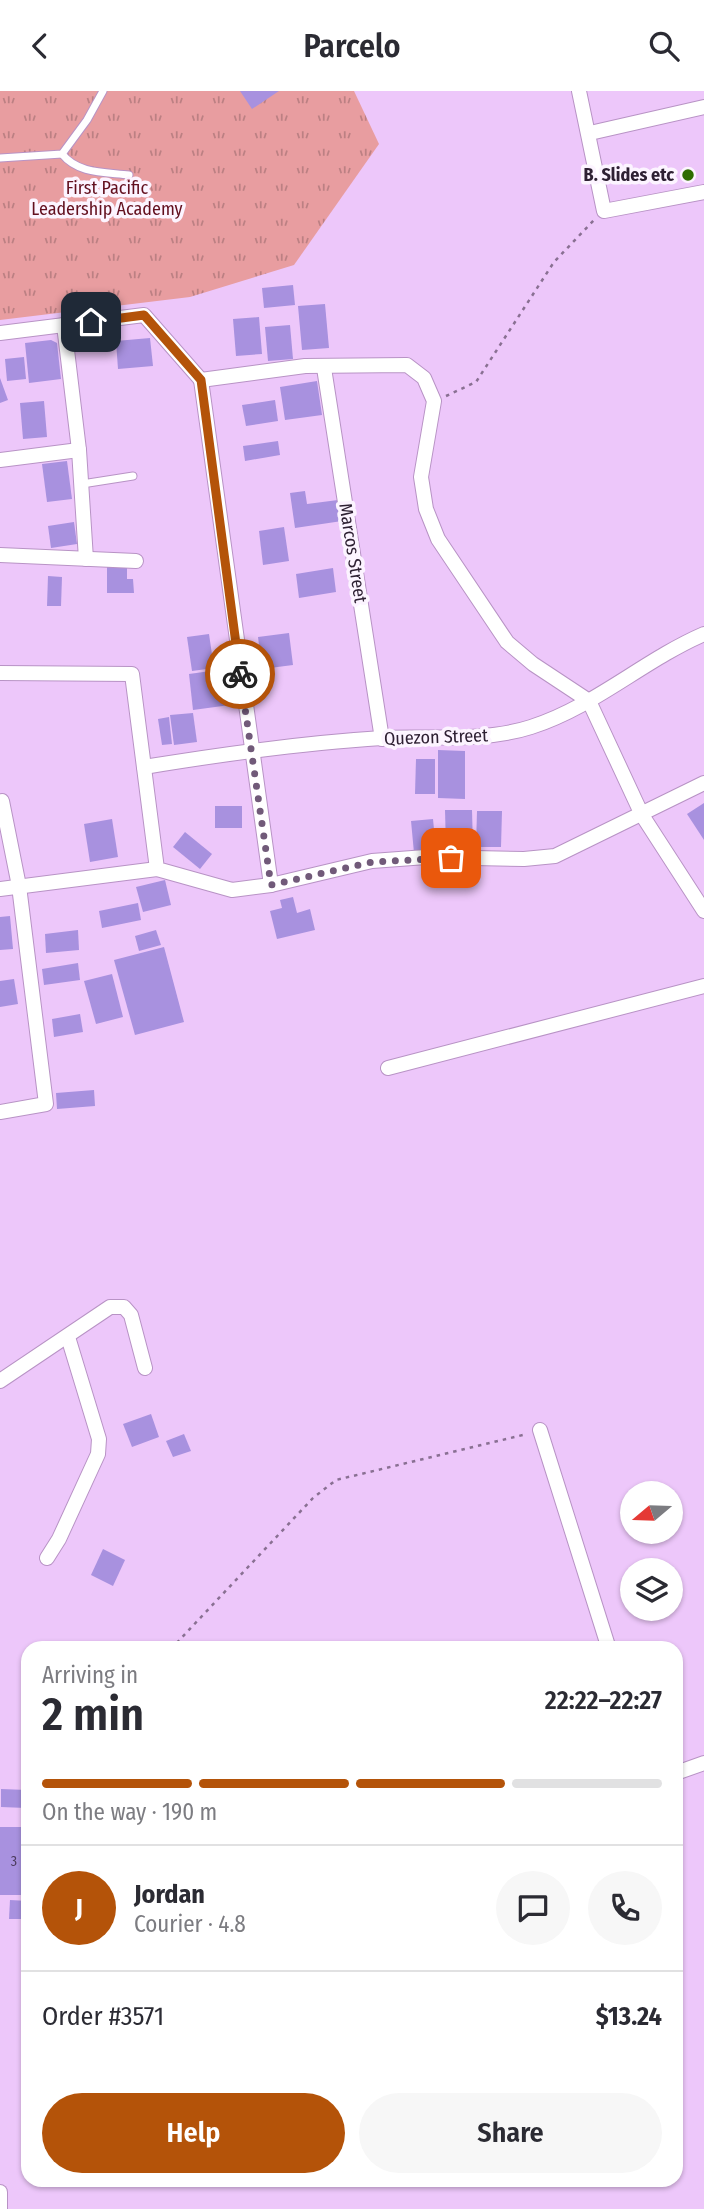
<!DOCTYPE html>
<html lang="en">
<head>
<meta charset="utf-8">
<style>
	body { margin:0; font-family:"Fira Sans Condensed",sans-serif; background:#f7f7f7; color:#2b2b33; height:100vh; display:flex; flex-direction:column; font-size:26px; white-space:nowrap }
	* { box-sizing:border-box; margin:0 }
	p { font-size:23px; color:#7c7c81 }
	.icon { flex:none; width:38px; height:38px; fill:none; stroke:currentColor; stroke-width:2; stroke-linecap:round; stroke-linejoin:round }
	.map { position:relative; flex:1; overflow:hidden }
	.drawer { position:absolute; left:21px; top:1550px; width:662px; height:546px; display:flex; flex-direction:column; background:#fff; border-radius:21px; box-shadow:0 2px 5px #0004 }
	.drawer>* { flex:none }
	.needle { width:46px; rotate:251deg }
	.buttons { position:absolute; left:620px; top:1390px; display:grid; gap:14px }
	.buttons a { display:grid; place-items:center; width:63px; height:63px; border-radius:50%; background:#fff; box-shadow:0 2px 5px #0004; font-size:35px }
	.pin { position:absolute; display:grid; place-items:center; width:60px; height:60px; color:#fff; margin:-30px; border-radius:14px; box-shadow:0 4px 10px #0006 }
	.courier { position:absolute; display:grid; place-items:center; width:70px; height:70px; margin:-35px; border:5px solid #b45309; border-radius:50%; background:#fff; color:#222; box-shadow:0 2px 9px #0007 }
	.head em { font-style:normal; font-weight:600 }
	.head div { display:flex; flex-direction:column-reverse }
	.head { display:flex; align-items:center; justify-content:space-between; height:119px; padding:0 21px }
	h1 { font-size:46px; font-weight:600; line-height:52px }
	.bar { display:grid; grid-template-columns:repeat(4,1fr); gap:10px 7px; align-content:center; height:84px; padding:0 21px }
	.bar i { height:9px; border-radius:5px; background:#e1e1e2 }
	.bar .on { background:#b45309 }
	.bar p { grid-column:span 4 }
	.line { display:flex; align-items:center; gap:18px; padding:0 21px; border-top:2px solid #e1e1e2 }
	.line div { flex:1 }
	.round { display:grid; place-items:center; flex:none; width:74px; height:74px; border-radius:37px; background:#f7f7f7 }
	.action { display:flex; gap:14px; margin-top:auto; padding:14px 21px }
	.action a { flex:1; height:80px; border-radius:42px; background:#b45309; color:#fff; font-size:28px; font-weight:600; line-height:80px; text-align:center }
	.action a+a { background:#f7f7f7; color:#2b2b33 }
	header { display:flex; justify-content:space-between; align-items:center; height:91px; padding:0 21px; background:#fff; font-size:32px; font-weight:600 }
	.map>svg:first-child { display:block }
	.park { fill:url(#park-tufts) }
	.building { fill:#a891df }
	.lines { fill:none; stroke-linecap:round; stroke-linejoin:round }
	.lane-casing { stroke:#b893c5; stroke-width:9 }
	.street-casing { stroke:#b893c5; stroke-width:16 }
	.path { stroke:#897092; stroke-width:2.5; stroke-dasharray:3.5 5; stroke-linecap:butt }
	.lane { stroke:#fff; stroke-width:7 }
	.street { stroke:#fff; stroke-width:14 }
	.done { stroke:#715a79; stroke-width:7; stroke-dasharray:0 12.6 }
	.route { stroke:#b45309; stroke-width:9 }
	.poi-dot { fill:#2e6d01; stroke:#fcf4ff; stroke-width:2.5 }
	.labels { text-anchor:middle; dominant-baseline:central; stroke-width:7; stroke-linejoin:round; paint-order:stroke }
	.number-label { font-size:14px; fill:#4c3c5e }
	.poi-label { font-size:18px; font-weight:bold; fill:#2e2033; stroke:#fcf4ff; text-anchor:end }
	.park-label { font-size:18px; fill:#620f1e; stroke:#fcf4ff }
	.street-label { font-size:18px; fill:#2e2033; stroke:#fcf4ff }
</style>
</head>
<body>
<header><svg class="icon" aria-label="back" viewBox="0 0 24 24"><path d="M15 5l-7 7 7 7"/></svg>Parcelo<svg class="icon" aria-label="search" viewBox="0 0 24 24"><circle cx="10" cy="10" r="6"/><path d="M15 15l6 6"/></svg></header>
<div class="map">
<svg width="704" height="2118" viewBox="0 0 704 2118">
	<defs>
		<pattern id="park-tufts" width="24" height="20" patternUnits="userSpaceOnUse" patternTransform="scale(1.75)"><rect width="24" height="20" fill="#e89da0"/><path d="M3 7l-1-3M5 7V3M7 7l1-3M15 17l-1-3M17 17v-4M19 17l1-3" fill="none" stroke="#bc8083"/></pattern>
	</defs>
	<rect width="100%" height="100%" fill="#edc7fa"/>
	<path class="park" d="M0,0h354l25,53 -85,121 -104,32 -190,23z"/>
	<g class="building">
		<path d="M240,0h39l-27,18z"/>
		<path d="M293,194l2,20 -31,3 -2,-20z"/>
		<path d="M325,213l4,44 -27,2 -4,-44z"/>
		<path d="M259,226l3,37 -26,2 -3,-37z"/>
		<path d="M290,234l3,34 -25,2 -3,-34z"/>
		<path d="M150,247l3,28 -35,3 -2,-28z"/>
		<path d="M51,249l6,3 4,36 -32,4 -4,-40z"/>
		<path d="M24,266l2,22 -19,2 -2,-22z"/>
		<path d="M0,287l8,22 -8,3z"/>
		<path d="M317,290l5,34 -37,5 -5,-33z"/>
		<path d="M275,309l3,21 -32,5 -4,-21z"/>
		<path d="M44,310l3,36 -24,2 -3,-36z"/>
		<path d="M278,350l2,14 -35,6 -2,-15z"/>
		<path d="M67,370l5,38 -25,3 -5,-38z"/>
		<path d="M305,400l2,13 31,-4 4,21 -47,7 -5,-35z"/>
		<path d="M74,431l3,22 -26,4 -3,-22z"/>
		<path d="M284,436l5,34 -26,4 -4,-34z"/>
		<path d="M107,476h20v12h6l1,14h-27z"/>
		<path d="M333,477l3,24 -37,6 -3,-24z"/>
		<path d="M48,485l14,1 -1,29h-14z"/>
		<path d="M289,542l4,32 -31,4 -4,-32z"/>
		<path d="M209,543l5,34 -22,3 -5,-34z"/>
		<path d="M225,578l5,36 -37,5 -4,-36z"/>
		<path d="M193,622l4,29 -23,3 -4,-30z"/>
		<path d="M169,626l3,27 -10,1 -4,-26z"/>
		<path d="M438,659l27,1v48l-27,-1z"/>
		<path d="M416,668h19v35h-20z"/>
		<path d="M704,712v37l-17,-26z"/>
		<rect x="215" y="715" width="27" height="22"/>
		<path d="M445,719h27l1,37h-27z"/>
		<path d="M477,720h25l-1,36h-25z"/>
		<path d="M112,728l6,38 -28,5 -6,-38z"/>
		<path d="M433,728l3,32 -22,2 -3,-32z"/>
		<path d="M185,741l27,22 -12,15 -27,-22z"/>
		<path d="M165,789l6,25 -28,7 -7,-25z"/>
		<path d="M293,806l4,16 13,-4 5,21 -38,9 -7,-28 12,-3 -2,-8z"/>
		<path d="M138,812l3,17 -39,8 -3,-17z"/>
		<path d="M10,825l3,33 -13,1v-33z"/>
		<path d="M78,839l1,20 -33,3 -1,-19z"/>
		<path d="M156,839l5,15 -22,6 -4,-15z"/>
		<path d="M164,856l20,75 -49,13 -21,-75z"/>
		<path d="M78,872l2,17 -36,5 -2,-16z"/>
		<path d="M112,883l11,43 -27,7 -12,-43z"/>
		<path d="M14,888l4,25 -18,3v-26z"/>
		<path d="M80,923l3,18 -29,5 -2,-18z"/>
		<path d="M94,999l1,16 -38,3 -1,-16z"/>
		<path d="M151,1323l8,23 -27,10 -9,-23z"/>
		<path d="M184,1343l7,17 -18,6 -7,-16z"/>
		<path d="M103,1458l22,11 -12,26 -22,-11z"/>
		<path d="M1,1698l26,1 -1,18 -25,-1z"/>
		<rect x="0" y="1736" width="28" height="68"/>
		<path d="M10,1809l18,1v18h-19z"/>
	</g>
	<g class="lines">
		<g class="lane-casing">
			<g id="lane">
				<path d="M62,63c16,20 43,18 67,21"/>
				<path d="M0,67l62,-4 25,-34 16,-29"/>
				<path d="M82,393l51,-8"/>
			</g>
		</g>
		<g class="street-casing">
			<g id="street">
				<path d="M579,0l25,120 100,-19"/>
				<path d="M590,42l114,-26"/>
				<path d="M64,234l15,125 7,109"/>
				<path d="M0,242l144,-18 57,65"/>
				<path d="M324,277l58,371"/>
				<path d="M201,289l104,-14 102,-1 17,13 10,23 -13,76 5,32 12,30 69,103 26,22 56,37 53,114 62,96"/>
				<path d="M201,289l70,505"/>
				<path d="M0,369l79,-10"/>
				<path d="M0,464l136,6"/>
				<path d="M0,582l132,1 25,195 75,21 39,-5 101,-24 54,-4 98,2 31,-3 149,-73"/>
				<path d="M144,676c79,-13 158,-24 238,-29 48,-2 103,4 149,-11 63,-20 113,-67 173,-93"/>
				<path d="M0,798l157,-20"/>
				<path d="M388,977l316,-82"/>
				<path d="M0,1021l46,-8 -27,-218 -17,-85"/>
				<path d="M0,1290l110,-74h14l7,8 14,53"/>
				<path d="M540,1339l69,219"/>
				<path d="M47,1467l12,-19 39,-85 1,-15 -31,-102"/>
				<path d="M676,1682l28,-10"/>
				<path d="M0,2101v17"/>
			</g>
		</g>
		<g class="path">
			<path d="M446,305l30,-14 78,-120 41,-43"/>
			<path d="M171,1558l142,-151 23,-18 191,-46"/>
		</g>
		<use href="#lane" class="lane"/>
		<use href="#street" class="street"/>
	</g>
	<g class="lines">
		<path class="done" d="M240,583l31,211 101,-23 79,-4"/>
		<path class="route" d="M91,231l53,-7 57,65 39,294"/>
	</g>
	<circle class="poi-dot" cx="688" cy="84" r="7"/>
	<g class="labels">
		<g class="number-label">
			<text x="14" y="1770">3</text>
		</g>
		<g class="poi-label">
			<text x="674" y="84">B. Slides etc</text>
		</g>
		<g class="park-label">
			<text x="107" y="97">First Pacific<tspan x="107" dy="21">Leadership Academy</tspan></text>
		</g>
		<g class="street-label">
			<text transform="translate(353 462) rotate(81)">Marcos Street</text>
			<text transform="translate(436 646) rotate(-2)">Quezon Street</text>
		</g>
	</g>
</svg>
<div class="buttons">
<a><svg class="needle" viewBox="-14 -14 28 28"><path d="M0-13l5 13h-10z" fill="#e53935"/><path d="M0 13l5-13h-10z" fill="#7c7c81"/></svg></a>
<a><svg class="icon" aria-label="layers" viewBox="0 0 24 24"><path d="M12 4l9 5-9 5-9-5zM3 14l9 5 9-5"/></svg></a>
</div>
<div class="pin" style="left:451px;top:767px;background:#ea580c"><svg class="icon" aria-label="bag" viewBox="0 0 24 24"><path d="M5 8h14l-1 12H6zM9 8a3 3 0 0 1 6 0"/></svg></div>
<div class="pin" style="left:91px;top:231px;background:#1f2937"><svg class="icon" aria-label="home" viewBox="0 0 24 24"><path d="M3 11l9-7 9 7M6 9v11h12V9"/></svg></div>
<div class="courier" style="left:240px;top:583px"><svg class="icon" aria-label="bike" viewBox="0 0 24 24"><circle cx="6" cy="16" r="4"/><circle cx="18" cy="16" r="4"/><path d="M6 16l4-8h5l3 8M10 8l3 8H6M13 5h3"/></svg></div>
<section class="drawer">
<div class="head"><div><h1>2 min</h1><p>Arriving in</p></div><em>22:22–22:27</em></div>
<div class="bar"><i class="on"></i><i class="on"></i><i class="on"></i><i></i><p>On the way · 190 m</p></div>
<div class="line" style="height:126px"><b class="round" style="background:#b45309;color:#fff">J</b><div><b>Jordan</b><p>Courier · 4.8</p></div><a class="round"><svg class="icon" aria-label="chat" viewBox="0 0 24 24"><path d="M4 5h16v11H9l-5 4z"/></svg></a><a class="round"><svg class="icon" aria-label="phone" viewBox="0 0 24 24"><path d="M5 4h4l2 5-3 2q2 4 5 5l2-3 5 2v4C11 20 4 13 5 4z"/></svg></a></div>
<div class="line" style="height:91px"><div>Order #3571</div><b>$13.24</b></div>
<div class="action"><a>Help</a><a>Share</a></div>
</section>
</div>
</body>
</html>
